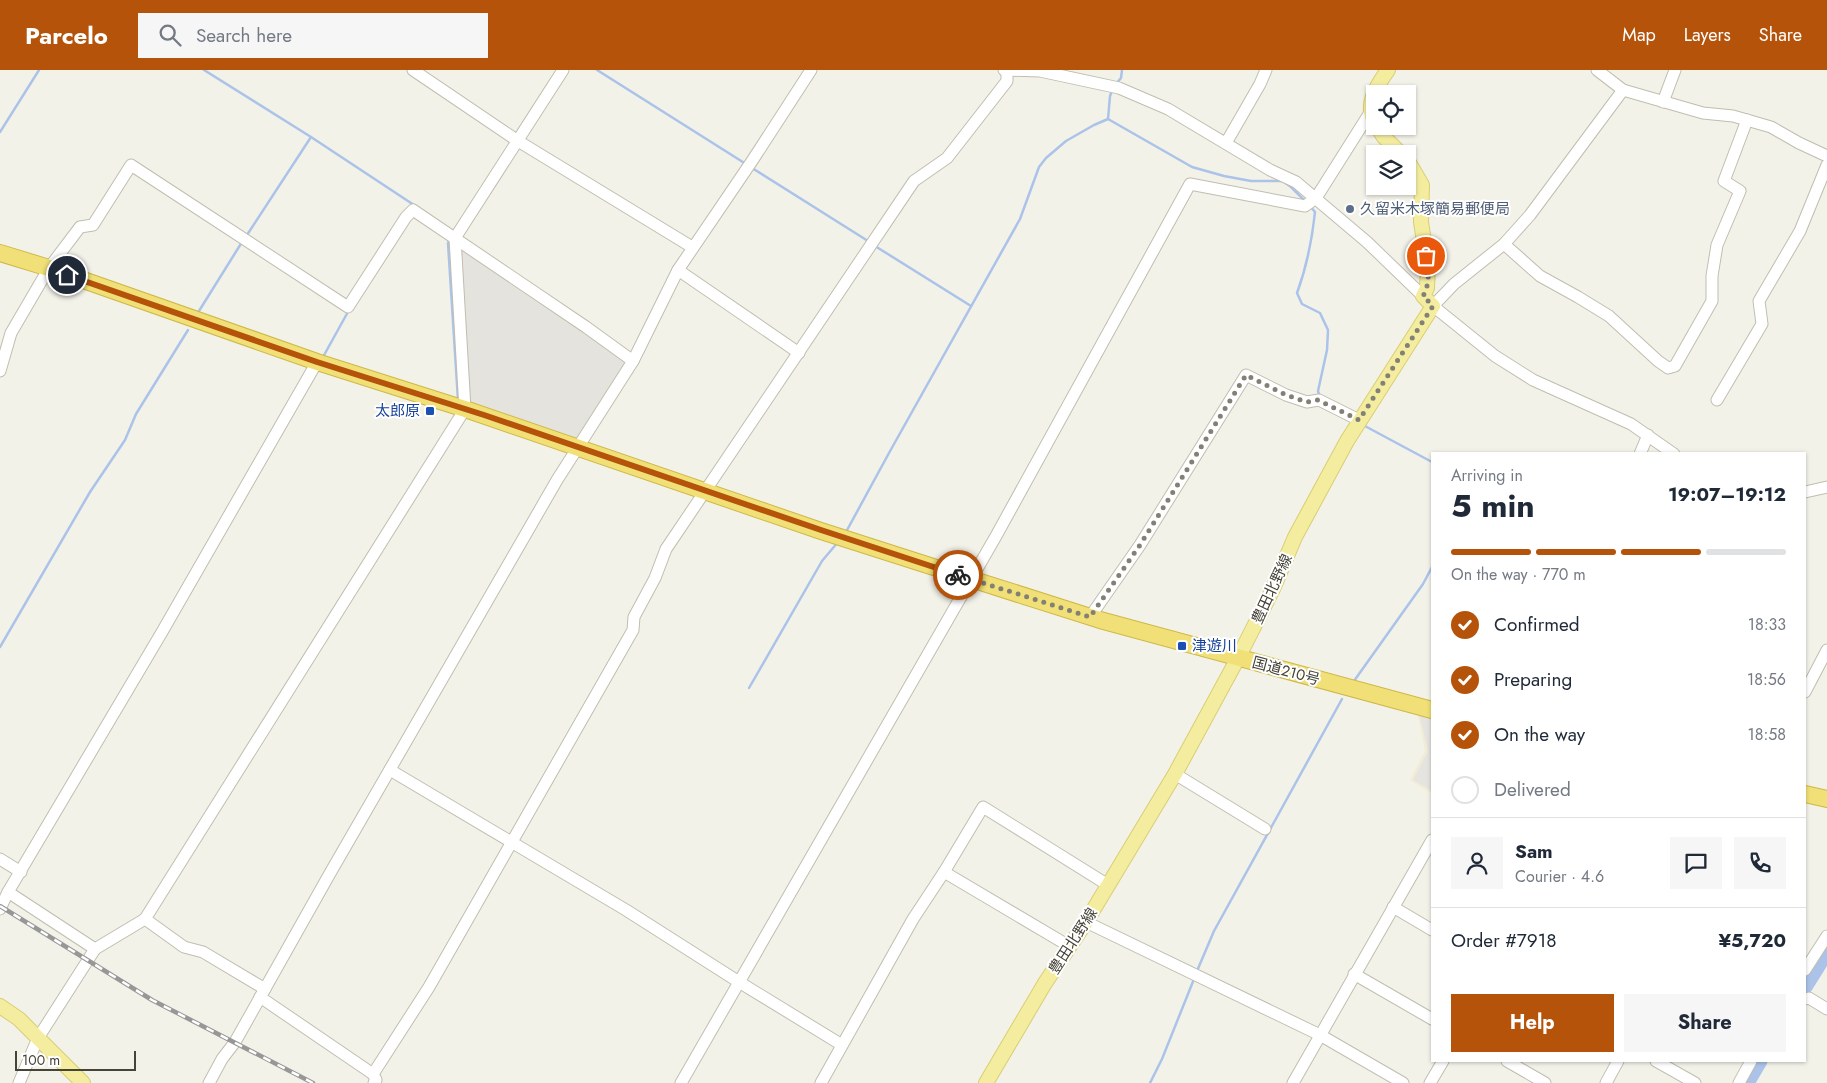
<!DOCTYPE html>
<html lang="en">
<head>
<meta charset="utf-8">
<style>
	body { margin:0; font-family:Jost,"Noto Sans JP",sans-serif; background:#f6f6f7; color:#1f2937; height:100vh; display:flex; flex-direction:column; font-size:19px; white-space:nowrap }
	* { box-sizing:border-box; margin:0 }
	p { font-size:16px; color:#747a83 }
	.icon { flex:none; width:28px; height:28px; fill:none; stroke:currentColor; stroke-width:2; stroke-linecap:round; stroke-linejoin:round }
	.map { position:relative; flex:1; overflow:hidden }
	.sheet { position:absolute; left:1431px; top:382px; width:375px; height:610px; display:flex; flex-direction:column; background:#fff; border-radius:0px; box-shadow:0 1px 4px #0004 }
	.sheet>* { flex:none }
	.fabs { position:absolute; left:1366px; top:15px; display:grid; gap:10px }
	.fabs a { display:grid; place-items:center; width:50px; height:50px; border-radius:0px; background:#fff; box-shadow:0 1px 4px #0004; font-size:25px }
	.scale { position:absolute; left:15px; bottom:12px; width:121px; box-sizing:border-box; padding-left:5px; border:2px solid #464338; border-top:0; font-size:14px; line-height:18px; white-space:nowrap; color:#464338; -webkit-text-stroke:4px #fff; paint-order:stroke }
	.pin { position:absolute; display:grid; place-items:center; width:42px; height:42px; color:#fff; margin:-21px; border:2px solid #fff; border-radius:50%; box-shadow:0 1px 5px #0007 }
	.courier { position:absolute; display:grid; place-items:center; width:50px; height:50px; margin:-25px; border:4px solid #b45309; border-radius:50%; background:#fff; color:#222; box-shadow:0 1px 6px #0007 }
	.summary em { font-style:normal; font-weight:700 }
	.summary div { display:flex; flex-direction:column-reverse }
	.summary { display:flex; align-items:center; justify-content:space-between; height:85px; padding:0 20px }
	h1 { font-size:32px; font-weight:700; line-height:38px }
	.bar { display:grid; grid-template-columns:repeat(4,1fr); gap:8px 5px; align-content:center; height:60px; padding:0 20px }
	.bar i { height:6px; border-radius:4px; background:#e0e1e3 }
	.bar .selected { background:#b45309 }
	.bar p { grid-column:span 4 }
	.line { display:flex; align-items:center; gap:12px; padding:0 20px; border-top:1px solid #e0e1e3 }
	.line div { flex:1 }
	.round { display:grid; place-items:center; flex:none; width:52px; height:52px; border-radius:0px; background:#f6f6f7 }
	ol { padding:0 20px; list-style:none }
	li { display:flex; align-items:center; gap:15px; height:55px }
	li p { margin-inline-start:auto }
	li .icon { padding:5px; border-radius:50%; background:#b45309; color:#fff; stroke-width:4 }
	li:last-child { color:#747a83 }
	li i { width:28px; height:28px; border:2px solid #e0e1e3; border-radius:50% }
	.button { display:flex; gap:10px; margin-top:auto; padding:10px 20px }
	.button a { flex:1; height:58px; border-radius:0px; background:#b45309; color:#fff; font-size:20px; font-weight:700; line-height:58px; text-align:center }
	.button a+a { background:#f6f6f7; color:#1f2937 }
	header { display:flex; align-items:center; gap:30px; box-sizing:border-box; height:70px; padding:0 25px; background:#b45309; color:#fff }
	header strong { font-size:24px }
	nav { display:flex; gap:28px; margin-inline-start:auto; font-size:18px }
	.search { width:350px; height:45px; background:#f6f6f7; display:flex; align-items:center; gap:12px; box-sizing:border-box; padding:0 18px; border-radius:0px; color:#747a83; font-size:19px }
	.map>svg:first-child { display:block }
	.commercial { fill:#f2ecd6 }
	.industrial { fill:#e5e3dd }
	.parking { fill:#e5e4e0 }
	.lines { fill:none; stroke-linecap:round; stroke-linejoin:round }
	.stream { stroke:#abc3e9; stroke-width:2.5 }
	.river { stroke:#abc3e9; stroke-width:15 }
	.minor-casing { stroke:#c0beaf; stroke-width:13 }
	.major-casing { stroke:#d8ce72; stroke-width:16 }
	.highway-casing { stroke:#ceb848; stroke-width:18 }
	.minor { stroke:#fff; stroke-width:11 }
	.major { stroke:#f4eda0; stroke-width:14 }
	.highway { stroke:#f0e077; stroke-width:16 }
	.rail-casing { stroke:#979797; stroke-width:4.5 }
	.rail { stroke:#fff; stroke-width:2.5; stroke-dasharray:8; stroke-linecap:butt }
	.done { stroke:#838076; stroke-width:5; stroke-dasharray:0 9 }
	.route { stroke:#b45309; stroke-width:6 }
	.service-dot { fill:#5c6f8a; stroke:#fff; stroke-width:2 }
	.transit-dot { fill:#1a4fb4; stroke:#fff; stroke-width:2 }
	.labels { text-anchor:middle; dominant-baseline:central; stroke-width:4; stroke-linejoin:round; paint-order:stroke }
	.service-label { font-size:15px; fill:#4e5e75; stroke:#fff; text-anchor:start }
	.transit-label { font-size:15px; fill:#164399; stroke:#fff; text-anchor:end }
	.street-label { font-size:15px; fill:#464338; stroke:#fff }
</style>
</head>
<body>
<header>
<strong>Parcelo</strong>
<div class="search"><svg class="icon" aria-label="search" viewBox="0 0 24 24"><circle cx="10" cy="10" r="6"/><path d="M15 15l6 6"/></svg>Search here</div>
<nav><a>Map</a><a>Layers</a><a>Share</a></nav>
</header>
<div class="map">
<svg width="1827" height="1013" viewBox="0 0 1827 1013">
	<rect width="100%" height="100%" fill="#f3f2e9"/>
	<path class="commercial" d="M1417,641l15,4v79l-22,-14 15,-29z"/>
	<path class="industrial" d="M455,168l178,123 -56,86 -112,-38z"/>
	<path class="parking" d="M1419,643l13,4v74l-19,-11 15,-29z"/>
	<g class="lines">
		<g class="stream">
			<path d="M204,0l107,67 -64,98"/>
			<path d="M597,0l149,94"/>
			<path d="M1116,14l5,-6 1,-8"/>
			<path d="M1108,49l2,-23 2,-5"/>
			<path d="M0,62l39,-62"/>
			<path d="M311,67l103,68"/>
			<path d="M752,98l116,73"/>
			<path d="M1310,136l5,6c-3,28 -8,54 -18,81l5,11 18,9 8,17 -1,20 -9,41 2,6"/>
			<path d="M450,169l-2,4 10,157"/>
			<path d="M875,176l96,60"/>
			<path d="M199,241l43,-69"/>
			<path d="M323,287l26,-47"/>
			<path d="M1363,355l69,37"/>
			<path d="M846,462l43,-79 131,-234 19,-52 7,-9 20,-17 28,-16 14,-6 84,48 32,9 27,5h32l8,6 15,15"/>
			<path d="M0,577l90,-155 35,-52 11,-26 52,-84"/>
			<path d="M1354,611l69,-97 9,-17"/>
			<path d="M749,618l73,-127 16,-19"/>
			<path d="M1197,901l17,-40 128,-232"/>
			<path d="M1150,1013l12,-24 32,-80"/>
		</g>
		<g class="river">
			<path d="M1805,917l22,-35"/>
			<path d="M1747,1013l13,-22"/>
		</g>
		<g class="minor-casing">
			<g id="minor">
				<path d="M413,0l105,71 174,106"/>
				<path d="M1004,0l36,1 79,17 49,21 102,61 26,12 71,60 56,54"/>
				<path d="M1597,0l26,20 80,23 30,3 38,11 28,16 28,13"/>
				<path d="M1623,20l-93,125 -26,29 -50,40 -21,22 62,50 38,24 98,44 43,30"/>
				<path d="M1663,32l12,-32"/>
				<path d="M1226,73l34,-59 6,-14"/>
				<path d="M1504,174l36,32 38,21 31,19 49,45 10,7 7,-2 37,-65v-25l5,-31 23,-54 -16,-10 23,-61"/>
				<path d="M678,200l121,83"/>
				<path d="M0,301l11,-38 38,-65 31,-41 13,-2 38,-60 217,142 58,-90 7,-7 173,117 47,34"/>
				<path d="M1717,330l45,-76 -3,-23 41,-70 27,-66"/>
				<path d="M1640,384l8,-19"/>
				<path d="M1805,422l22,-5"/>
				<path d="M1090,547l50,-72 106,-170 40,20 21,7 12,-2 40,20"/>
				<path d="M1805,622l22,-42"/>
				<path d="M390,700l236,140 113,72 103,63"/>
				<path d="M1175,704l90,55"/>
				<path d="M0,789l21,13"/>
				<path d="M944,802l125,74"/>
				<path d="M8,822l87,57"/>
				<path d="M1393,837l39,23"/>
				<path d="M0,839l8,-17 154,-260 155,-270"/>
				<path d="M145,849l39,28 19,5 62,37"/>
				<path d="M1086,852l234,113 83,48"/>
				<path d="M1805,900l22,-34"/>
				<path d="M1354,904l78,45"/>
				<path d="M260,927l113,77 3,6 -2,3"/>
				<path d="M1805,929l4,-1 18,11"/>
				<path d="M1507,991l38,22"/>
				<path d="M1656,991l39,22"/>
				<path d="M373,1004l56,-87 204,-357 1,-13 21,-39 11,-29 248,-368 33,-23 60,-77v-11"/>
				<path d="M19,1013l19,-45 57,-89 50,-30 320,-510 -10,-171 108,-168"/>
				<path d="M209,1013l13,-24 13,-17 94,-167 228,-395 76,-119 45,-91 74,-109 59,-91"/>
				<path d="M681,1013l315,-547 194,-352 115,22 11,-8 55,-87"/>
				<path d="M821,1013l92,-164 31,-47 39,-65 125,78"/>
				<path d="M1293,1013l139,-243"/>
				<path d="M1430,1013l13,-22"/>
				<path d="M1606,1013l12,-22"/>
				<path d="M1739,1013l12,-22"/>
			</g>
		</g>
		<g class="major-casing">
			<g id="major">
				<path d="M1375,53c-11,-18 2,-38 13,-53"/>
				<path d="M1377,56l6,10 18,18"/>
				<path d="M0,936l19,13 64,64"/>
				<path d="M986,1013l59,-100 41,-61 89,-148 63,-116 35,-69 22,-52 52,-96 86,-135 -10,-10 4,-8 1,-21 -7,-45 1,-37 -14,-24"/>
			</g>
		</g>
		<g class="highway-casing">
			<g id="highway">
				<path d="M0,183l49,15 268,94 148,47 356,122 150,48 129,41 332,90"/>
				<path d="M1805,724l22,5"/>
			</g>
		</g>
		<use href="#minor" class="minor"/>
		<use href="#major" class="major"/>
		<use href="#highway" class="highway"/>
		<g class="rail-casing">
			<path id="rail" d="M0,836l152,94 161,83"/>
		</g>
		<use href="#rail" class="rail"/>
	</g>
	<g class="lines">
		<path class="done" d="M958,505l132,42 50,-72 106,-170 40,20 21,7 11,-2 41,20 74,-114 -10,-10c7,-12 6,-26 3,-40"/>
		<path class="route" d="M67,205l250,87 167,53 337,115 137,45"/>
	</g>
	<circle class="service-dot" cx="1350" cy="139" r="5"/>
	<g class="transit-dot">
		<rect x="425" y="336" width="10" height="10" rx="2.5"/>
		<rect x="1177" y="571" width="10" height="10" rx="2.5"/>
	</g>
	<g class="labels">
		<g class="service-label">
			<text x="1360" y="139">久留米木塚簡易郵便局</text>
		</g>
		<g class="transit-label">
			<text x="420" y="341">太郎原</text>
			<text x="1192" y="576" text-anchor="start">津遊川</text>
		</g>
		<g class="street-label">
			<text transform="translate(1272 519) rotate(-65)">豊田北野線</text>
			<text transform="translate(1286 601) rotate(15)">国道210号</text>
			<text transform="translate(1073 871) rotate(-57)">豊田北野線</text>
		</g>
	</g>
</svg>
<div class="fabs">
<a><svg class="icon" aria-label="locate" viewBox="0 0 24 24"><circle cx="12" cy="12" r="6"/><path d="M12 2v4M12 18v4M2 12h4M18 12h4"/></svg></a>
<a><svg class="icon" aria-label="layers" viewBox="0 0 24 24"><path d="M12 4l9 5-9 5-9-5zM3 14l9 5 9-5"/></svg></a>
</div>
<div class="scale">100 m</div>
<div class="pin" style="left:1426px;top:186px;background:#ea580c"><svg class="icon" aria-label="bag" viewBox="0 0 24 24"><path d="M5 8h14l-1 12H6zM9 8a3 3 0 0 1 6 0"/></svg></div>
<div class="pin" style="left:67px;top:205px;background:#1f2937"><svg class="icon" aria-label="home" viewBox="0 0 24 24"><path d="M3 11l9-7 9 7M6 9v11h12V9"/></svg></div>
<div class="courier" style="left:958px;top:505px"><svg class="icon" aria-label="bike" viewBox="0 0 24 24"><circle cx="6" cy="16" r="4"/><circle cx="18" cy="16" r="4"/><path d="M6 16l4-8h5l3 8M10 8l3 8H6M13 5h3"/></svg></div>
<section class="sheet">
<div class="summary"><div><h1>5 min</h1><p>Arriving in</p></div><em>19:07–19:12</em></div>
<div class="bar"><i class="selected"></i><i class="selected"></i><i class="selected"></i><i></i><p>On the way · 770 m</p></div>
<ol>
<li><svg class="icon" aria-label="check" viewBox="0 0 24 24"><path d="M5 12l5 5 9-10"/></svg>Confirmed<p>18:33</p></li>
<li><svg class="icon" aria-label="check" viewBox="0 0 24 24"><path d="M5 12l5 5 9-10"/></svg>Preparing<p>18:56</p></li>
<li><svg class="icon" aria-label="check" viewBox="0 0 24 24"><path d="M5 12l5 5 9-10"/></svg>On the way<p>18:58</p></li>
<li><i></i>Delivered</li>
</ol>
<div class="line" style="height:90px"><a class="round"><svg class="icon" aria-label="person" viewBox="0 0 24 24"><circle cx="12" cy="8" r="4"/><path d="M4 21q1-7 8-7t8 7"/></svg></a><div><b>Sam</b><p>Courier · 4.6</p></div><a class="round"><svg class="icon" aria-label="chat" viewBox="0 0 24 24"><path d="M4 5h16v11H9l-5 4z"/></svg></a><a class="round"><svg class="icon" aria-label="phone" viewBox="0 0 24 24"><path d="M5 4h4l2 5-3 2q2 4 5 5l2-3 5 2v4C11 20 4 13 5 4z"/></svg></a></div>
<div class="line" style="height:65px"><div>Order #7918</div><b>¥5,720</b></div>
<div class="button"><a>Help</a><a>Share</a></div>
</section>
</div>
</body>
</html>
